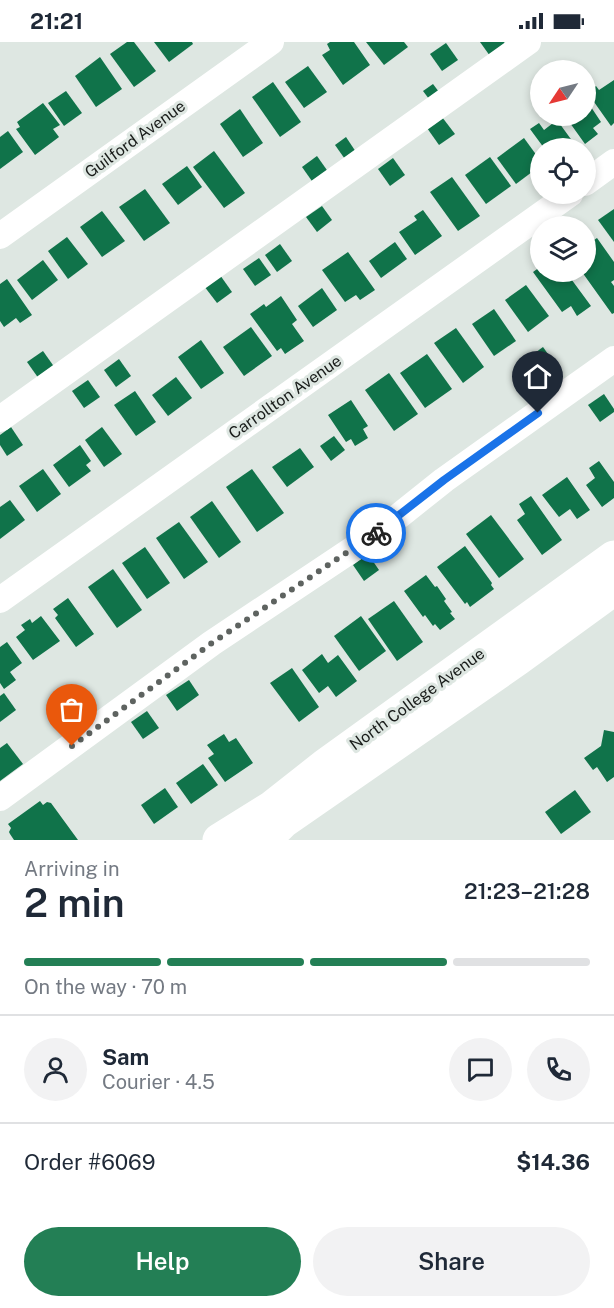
<!DOCTYPE html>
<html lang="en">
<head>
<meta charset="utf-8">
<style>
	body { margin:0; font-family:"Public Sans",sans-serif; background:#f2f2f3; color:#1f2937; height:100vh; display:flex; flex-direction:column; font-size:22px; white-space:nowrap }
	* { box-sizing:border-box; margin:0 }
	p { font-size:20px; color:#747a83 }
	.icon { flex:none; width:33px; height:33px; fill:none; stroke:currentColor; stroke-width:2; stroke-linecap:round; stroke-linejoin:round }
	.map { position:relative; height:798px; overflow:hidden }
	.drawer { display:flex; flex-direction:column; background:#fff; flex:1 }
	.drawer>* { flex:none }
	.needle { width:39px; rotate:235deg }
	.controls { position:absolute; left:530px; top:18px; display:grid; gap:12px }
	.controls a { display:grid; place-items:center; width:66px; height:66px; border-radius:50%; background:#fff; box-shadow:0 3px 9px #0003; font-size:30px }
	.pin { position:absolute; display:grid; place-items:center; width:51px; height:51px; color:#fff; margin:-62px -26px; border-radius:50% 50% 50% 0; rotate:-45deg; box-shadow:0 0 6px #0007 }
	.pin .icon { rotate:45deg }
	.courier { position:absolute; display:grid; place-items:center; width:60px; height:60px; margin:-30px; border:4px solid #1a73e8; border-radius:50%; background:#fff; color:#222; box-shadow:0 2px 8px #0007 }
	.headline em { font-style:normal; font-weight:600 }
	.headline div { display:flex; flex-direction:column-reverse }
	.headline { display:flex; align-items:center; justify-content:space-between; height:102px; padding:0 24px }
	h1 { font-size:39px; font-weight:600; line-height:45px }
	.bar { display:grid; grid-template-columns:repeat(4,1fr); gap:9px 6px; align-content:center; height:72px; padding:0 24px }
	.bar i { height:8px; border-radius:4px; background:#e0e1e3 }
	.bar .active { background:#237f55 }
	.bar p { grid-column:span 4 }
	.line { display:flex; align-items:center; gap:15px; padding:0 24px; border-top:2px solid #e0e1e3 }
	.line div { flex:1 }
	.round { display:grid; place-items:center; flex:none; width:63px; height:63px; border-radius:32px; background:#f2f2f3 }
	.action { display:flex; gap:12px; margin-top:auto; padding:12px 24px }
	.action a { flex:1; height:69px; border-radius:36px; background:#237f55; color:#fff; font-size:24px; font-weight:600; line-height:69px; text-align:center }
	.action a+a { background:#f2f2f3; color:#1f2937 }
	.status { display:flex; justify-content:space-between; align-items:center; height:42px; padding:0 30px; background:#fff; direction:ltr }
	.status svg { height:16px; fill:currentColor }
	.map>svg:first-child { display:block }
	.building { fill:#10734a }
	.lines { fill:none; stroke-linecap:round; stroke-linejoin:round }
	.minor { stroke:#fff; stroke-width:26 }
	.major { stroke:#fff; stroke-width:33 }
	.done { stroke:#5e6360; stroke-width:6; stroke-dasharray:0 10.8 }
	.route { stroke:#1a73e8; stroke-width:8 }
	.labels { text-anchor:middle; dominant-baseline:central; stroke-width:6; stroke-linejoin:round; paint-order:stroke }
	.street-label { font-size:16px; fill:#191c1a; stroke:#dee7e2 }
</style>
</head>
<body>
<div class="status"><b>21:21</b><svg viewBox="0 0 49 12"><path d="M0 12V9h3v3zM5 12V6h3v6zM10 12V3h3v9zM15 12V0h3v12zM26 1h20v11H26zM47 4h2v5h-2z"/></svg></div>
<div class="map">
<svg width="614" height="798" viewBox="0 0 614 798">
	<rect width="100%" height="100%" fill="#dee7e2"/>
	<g class="building">
		<path d="M127,0h7l22,29 -22,16 -24,-33z"/>
		<path d="M154,0h38l1,2 -24,18z"/>
		<path d="M330,0h24l16,23 -27,20 -21,-30 8,-5 -3,-6z"/>
		<path d="M366,0h38l4,5 -24,18z"/>
		<path d="M480,0h24l2,3 -16,11z"/>
		<path d="M446,1l12,17 -16,11 -12,-17z"/>
		<path d="M100,15l22,32 -26,18 -21,-31z"/>
		<path d="M308,24l19,26 -23,16 -19,-26z"/>
		<path d="M614,38v43l-3,3 -24,-34 9,-6 3,4z"/>
		<path d="M273,40l28,40 -21,15 -28,-40z"/>
		<path d="M433,42l9,12 -10,7 -9,-12z"/>
		<path d="M66,49l16,22 -18,13 -16,-23z"/>
		<path d="M587,59l14,21 -8,6 5,6 -13,10 -20,-28h20v-14z"/>
		<path d="M43,61l17,22 -7,4 6,8 -24,18 -19,-26 4,-2 -3,-5z"/>
		<path d="M240,67l23,34 -20,14 -23,-33z"/>
		<path d="M442,75l13,17 -16,11 -12,-17z"/>
		<path d="M557,78l16,22 -8,6h-21l-14,-19 9,-6 5,7z"/>
		<path d="M8,89l15,21 -23,17v-32z"/>
		<path d="M346,95l12,18 -11,7 -12,-17z"/>
		<path d="M524,96l16,22v6l-24,18 -19,-26z"/>
		<path d="M214,109l31,42 -21,15 -31,-41z"/>
		<path d="M317,114l12,17 -15,11 -12,-17z"/>
		<path d="M490,115l21,29 -25,18 -21,-29z"/>
		<path d="M393,116l12,17 -15,11 -12,-17z"/>
		<path d="M187,124l15,21 -24,18 -16,-21z"/>
		<path d="M452,135l28,39 -22,15 -28,-39z"/>
		<path d="M145,147l25,34 -26,18 -25,-34z"/>
		<path d="M322,164l10,14 -15,12 -11,-15z"/>
		<path d="M614,167v33l-16,-22z"/>
		<path d="M423,168l19,26 -27,19 -16,-23 18,-12 -3,-4z"/>
		<path d="M102,169l23,30 -23,16 -22,-30z"/>
		<path d="M67,195l21,27 -20,15 -20,-28z"/>
		<path d="M597,196l17,24v18l-3,2 3,4v27l-2,1 -30,-42h3v-26z"/>
		<path d="M395,200l12,17 -26,19 -12,-17z"/>
		<path d="M280,202l12,17 -15,11 -12,-17z"/>
		<path d="M348,210l27,38 -15,10 -4,-5 -11,7 -23,-32z"/>
		<path d="M259,216l12,17 -16,11 -12,-17z"/>
		<path d="M43,218l15,20 -26,20 -15,-20z"/>
		<path d="M540,225v5h26l25,34 -14,10 -6,-10 -9,6 -29,-40z"/>
		<path d="M220,233l12,17 -15,11 -13,-17z"/>
		<path d="M7,237l25,36 -12,8 -4,-5 -12,9 -4,-6v-37z"/>
		<path d="M526,243l23,31 -21,16 -23,-32z"/>
		<path d="M322,246l15,22 -24,17 -15,-21z"/>
		<path d="M281,254l16,24 -5,4 12,17 -19,13 -4,-6 -4,3 -27,-37 14,-10 2,3z"/>
		<path d="M494,267l22,32 -22,15 -22,-32z"/>
		<path d="M251,285l21,29 -28,20 -21,-29z"/>
		<path d="M456,286l28,39 -21,16 -29,-40z"/>
		<path d="M201,298l23,33 -23,16 -23,-32z"/>
		<path d="M543,305l12,17 -15,11 -12,-17z"/>
		<path d="M43,309l12,17 -16,11 -12,-17z"/>
		<path d="M427,312l25,35 -27,19 -25,-35z"/>
		<path d="M119,317l12,17 -15,11 -12,-17z"/>
		<path d="M389,331l29,41 -24,17 -29,-41z"/>
		<path d="M176,335l16,21 -24,18 -16,-21z"/>
		<path d="M88,338l12,17 -16,11 -12,-17z"/>
		<path d="M135,349l21,31 -20,14 -22,-31z"/>
		<path d="M604,352l10,15v3l-14,10 -12,-17z"/>
		<path d="M351,358l17,26 -5,3 5,9 -13,8 -4,-7 -5,3 -18,-27z"/>
		<path d="M11,385l12,18 -16,11 -7,-11v-10z"/>
		<path d="M102,385l20,27 -18,13 -19,-27z"/>
		<path d="M334,394l11,14 -14,11 -11,-15z"/>
		<path d="M80,403l11,16 -5,4 5,6 -22,16 -16,-22z"/>
		<path d="M300,406l14,19 -27,20 -15,-20z"/>
		<path d="M599,419l15,21v16l-12,9 -16,-22 9,-7 -6,-10z"/>
		<path d="M43,427l18,25 -24,18 -18,-26z"/>
		<path d="M252,427l32,44 -27,19 -31,-45z"/>
		<path d="M567,435l23,33 -13,9 -7,-10 -11,8 -17,-22z"/>
		<path d="M531,454l31,44 -20,15 -25,-35 8,-6 -6,-10z"/>
		<path d="M10,458l15,20 -25,19v-32z"/>
		<path d="M212,459l29,41 -22,16 -29,-41z"/>
		<path d="M491,473l33,44 -25,19 -33,-44z"/>
		<path d="M179,480l29,40 -24,17 -28,-41z"/>
		<path d="M465,504l27,37 -1,2 3,4 -24,18 -3,-5 -2,2 -28,-37z"/>
		<path d="M145,505l25,36 -23,16 -25,-36z"/>
		<path d="M368,512l11,16 -15,11 -11,-16z"/>
		<path d="M113,527l29,41 -25,18 -29,-41z"/>
		<path d="M426,533l9,12 2,-1 9,13 -2,2 8,11 -2,1 5,6 -15,11 -5,-6 -2,2 -8,-11 -2,2 -19,-26z"/>
		<path d="M68,556l26,36 -18,13 -21,-29 3,-3 -5,-6z"/>
		<path d="M394,559l29,41 -26,19 -29,-42z"/>
		<path d="M41,574l19,25 -27,19 -17,-23 9,-7 -4,-5 9,-6 2,4z"/>
		<path d="M361,574l25,35 -27,20 -25,-35z"/>
		<path d="M7,600l15,21 -12,9 6,8 -12,9 -4,-6v-36z"/>
		<path d="M322,612l6,9 10,-8 19,26 -21,16 -8,-11 -9,7 -17,-23z"/>
		<path d="M292,626l27,39 -20,15 -29,-39z"/>
		<path d="M189,638l10,15 -22,16 -11,-16z"/>
		<path d="M4,651l12,17 -16,12v-26z"/>
		<path d="M147,669l12,17 -16,11 -12,-17z"/>
		<path d="M604,688l10,2v45l-7,5 -10,-15 -4,3 -9,-12 17,-12z"/>
		<path d="M224,692l5,8 7,-4 17,25 -28,19 -17,-24 6,-4 -7,-9z"/>
		<path d="M7,701l16,21 -23,17v-33z"/>
		<path d="M203,722l15,21 -27,19 -15,-21z"/>
		<path d="M165,746l13,19 -24,17 -13,-19z"/>
		<path d="M575,748l16,22 -30,22 -16,-22z"/>
		<path d="M40,759l3,4 4,-3 4,1 27,37h-64l-4,-6 -1,-2 2,-4 -3,-4z"/>
	</g>
	<g class="lines">
		<g class="minor">
			<path d="M585,141l29,-21"/>
			<path d="M0,194l271,-194"/>
			<path d="M0,377l528,-377"/>
			<path d="M0,558l570,-406"/>
			<path d="M0,756l212,-155 168,-112 64,-51 170,-121"/>
		</g>
		<g class="major">
			<path d="M219,798l53,-33 52,-41 290,-209"/>
			<path d="M265,798l18,-18 235,-163 96,-70"/>
		</g>
	</g>
	<g class="lines">
		<path class="done" d="M72,704l140,-103 164,-110"/>
		<path class="route" d="M376,491l68,-53 94,-67"/>
	</g>
	<g class="labels">
		<g class="street-label">
			<text transform="translate(135 97) rotate(-36)">Guilford Avenue</text>
			<text transform="translate(285 355) rotate(-35)">Carrollton Avenue</text>
			<text transform="translate(417 657) rotate(-36)">North College Avenue</text>
		</g>
	</g>
</svg>
<div class="controls">
<a><svg class="needle" viewBox="-14 -14 28 28"><path d="M0-13l5 13h-10z" fill="#e53935"/><path d="M0 13l5-13h-10z" fill="#747a83"/></svg></a>
<a><svg class="icon" aria-label="locate" viewBox="0 0 24 24"><circle cx="12" cy="12" r="6"/><path d="M12 2v4M12 18v4M2 12h4M18 12h4"/></svg></a>
<a><svg class="icon" aria-label="layers" viewBox="0 0 24 24"><path d="M12 4l9 5-9 5-9-5zM3 14l9 5 9-5"/></svg></a>
</div>
<div class="pin" style="left:72px;top:704px;background:#ea580c"><svg class="icon" aria-label="bag" viewBox="0 0 24 24"><path d="M5 8h14l-1 12H6zM9 8a3 3 0 0 1 6 0"/></svg></div>
<div class="pin" style="left:538px;top:371px;background:#1f2937"><svg class="icon" aria-label="home" viewBox="0 0 24 24"><path d="M3 11l9-7 9 7M6 9v11h12V9"/></svg></div>
<div class="courier" style="left:376px;top:491px"><svg class="icon" aria-label="bike" viewBox="0 0 24 24"><circle cx="6" cy="16" r="4"/><circle cx="18" cy="16" r="4"/><path d="M6 16l4-8h5l3 8M10 8l3 8H6M13 5h3"/></svg></div>
</div>
<section class="drawer">
<div class="headline"><div><h1>2 min</h1><p>Arriving in</p></div><em>21:23–21:28</em></div>
<div class="bar"><i class="active"></i><i class="active"></i><i class="active"></i><i></i><p>On the way · 70 m</p></div>
<div class="line" style="height:108px"><a class="round"><svg class="icon" aria-label="person" viewBox="0 0 24 24"><circle cx="12" cy="8" r="4"/><path d="M4 21q1-7 8-7t8 7"/></svg></a><div><b>Sam</b><p>Courier · 4.5</p></div><a class="round"><svg class="icon" aria-label="chat" viewBox="0 0 24 24"><path d="M4 5h16v11H9l-5 4z"/></svg></a><a class="round"><svg class="icon" aria-label="phone" viewBox="0 0 24 24"><path d="M5 4h4l2 5-3 2q2 4 5 5l2-3 5 2v4C11 20 4 13 5 4z"/></svg></a></div>
<div class="line" style="height:78px"><div>Order #6069</div><b>$14.36</b></div>
<div class="action"><a>Help</a><a>Share</a></div>
</section>
</body>
</html>
